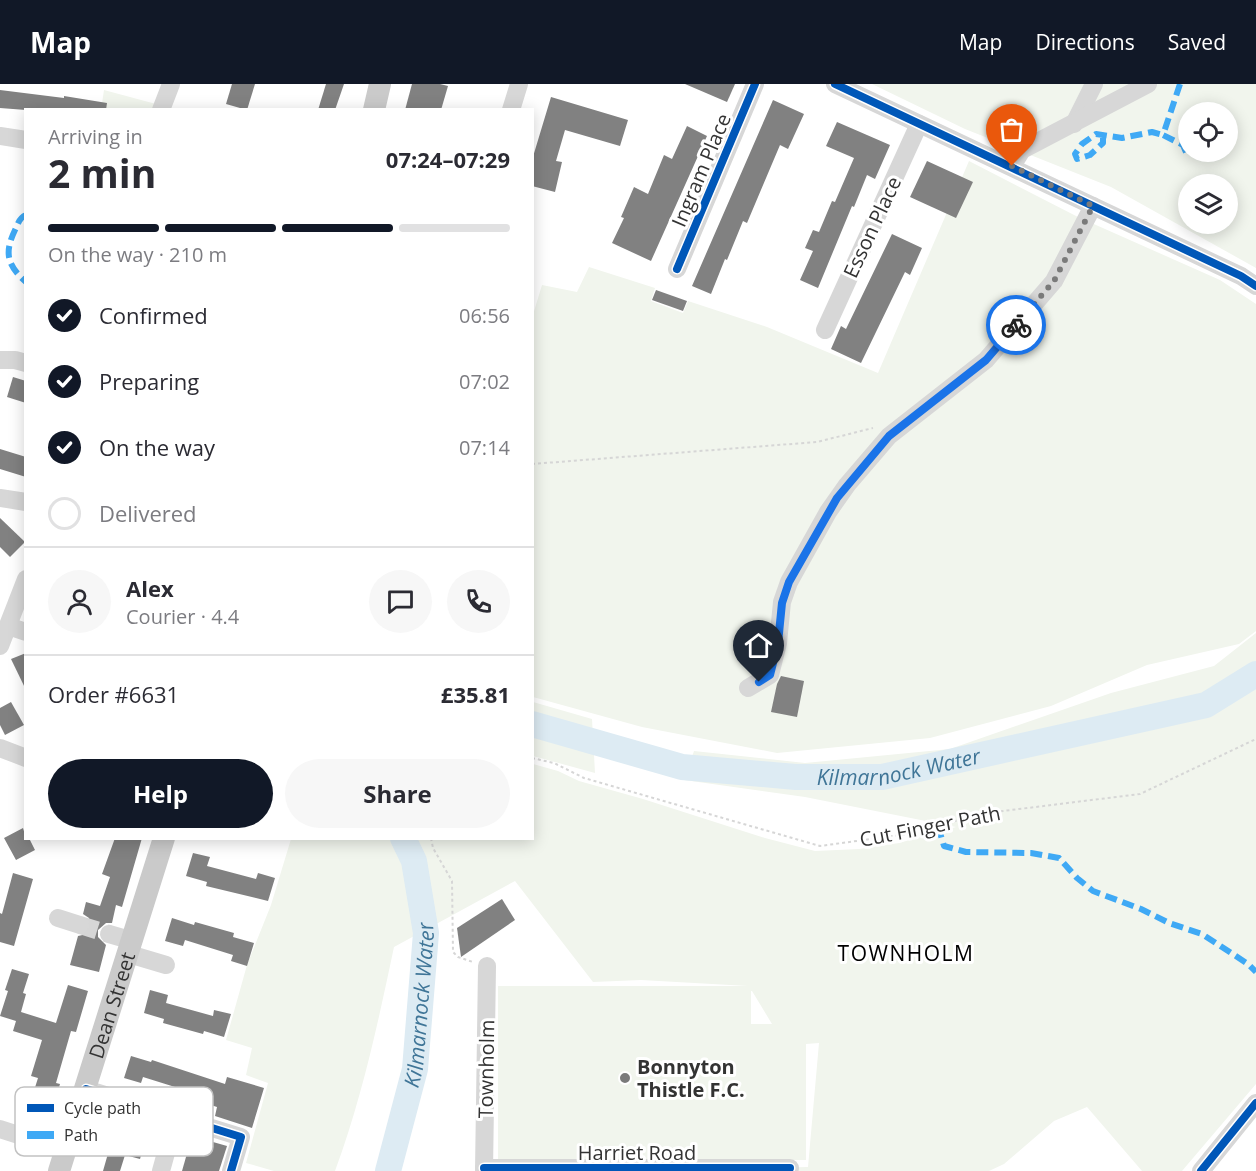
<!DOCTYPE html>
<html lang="en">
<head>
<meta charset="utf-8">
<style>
	body { margin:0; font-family:"Open Sans",sans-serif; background:#f7f7f7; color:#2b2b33; height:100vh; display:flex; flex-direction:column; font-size:22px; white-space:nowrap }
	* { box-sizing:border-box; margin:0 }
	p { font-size:20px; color:#7c7c81 }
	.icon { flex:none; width:33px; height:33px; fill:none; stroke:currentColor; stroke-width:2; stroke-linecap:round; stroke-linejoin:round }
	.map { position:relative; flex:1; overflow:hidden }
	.side { position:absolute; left:24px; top:24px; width:510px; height:732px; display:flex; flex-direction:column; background:#fff; border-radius:0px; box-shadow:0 3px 15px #0003 }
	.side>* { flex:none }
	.buttons { position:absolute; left:1178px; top:18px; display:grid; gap:12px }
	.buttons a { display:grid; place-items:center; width:60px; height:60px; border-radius:50%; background:#fff; box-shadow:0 3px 15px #0003; font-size:30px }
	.pin { position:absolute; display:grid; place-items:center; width:51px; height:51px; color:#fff; margin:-62px -26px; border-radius:50% 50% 50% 0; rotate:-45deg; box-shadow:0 0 6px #0007 }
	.pin .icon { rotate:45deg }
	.courier { position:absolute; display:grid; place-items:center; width:60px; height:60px; margin:-30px; border:4px solid #1a73e8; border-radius:50%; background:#fff; color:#222; box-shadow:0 2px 8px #0007 }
	.summary em { font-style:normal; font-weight:700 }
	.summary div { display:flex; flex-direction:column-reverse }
	.summary { display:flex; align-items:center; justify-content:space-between; height:102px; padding:0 24px }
	h1 { font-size:39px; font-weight:700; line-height:45px }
	.bar { display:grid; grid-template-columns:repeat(4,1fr); gap:9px 6px; align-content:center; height:72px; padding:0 24px }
	.bar i { height:8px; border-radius:4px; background:#e1e1e2 }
	.bar .selected { background:#111827 }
	.bar p { grid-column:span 4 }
	.line { display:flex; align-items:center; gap:15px; padding:0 24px; border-top:2px solid #e1e1e2 }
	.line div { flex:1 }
	.round { display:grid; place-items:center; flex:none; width:63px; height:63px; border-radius:32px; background:#f7f7f7 }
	ol { padding:0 24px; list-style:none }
	li { display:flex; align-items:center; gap:18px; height:66px }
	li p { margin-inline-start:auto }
	li .icon { padding:6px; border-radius:50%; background:#111827; color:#fff; stroke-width:4 }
	li:last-child { color:#7c7c81 }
	li i { width:33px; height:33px; border:3px solid #e1e1e2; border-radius:50% }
	.primary-button { display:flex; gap:12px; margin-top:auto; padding:12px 24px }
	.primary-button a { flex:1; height:69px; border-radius:36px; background:#111827; color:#fff; font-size:24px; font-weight:700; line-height:69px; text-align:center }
	.primary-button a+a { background:#f7f7f7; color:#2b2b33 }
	header { display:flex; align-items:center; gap:36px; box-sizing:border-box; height:84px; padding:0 30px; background:#111827; color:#fff }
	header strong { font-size:28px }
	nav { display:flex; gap:33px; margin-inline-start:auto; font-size:21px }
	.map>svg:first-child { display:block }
	.green { fill:#f1f5ed; fill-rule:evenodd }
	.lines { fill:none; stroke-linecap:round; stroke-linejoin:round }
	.river { stroke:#ddebf3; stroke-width:26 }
	.building { fill:#818181 }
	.minor-tunnel { stroke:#d6d6d6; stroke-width:18; stroke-dasharray:18 9; stroke-linecap:butt }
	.path { stroke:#d6d6d6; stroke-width:2; stroke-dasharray:3 3; stroke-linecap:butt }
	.minor { stroke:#d7d7d7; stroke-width:18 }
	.major { stroke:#cacaca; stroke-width:22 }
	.quiet { stroke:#3fa9f5; stroke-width:6; stroke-dasharray:12 6; stroke-linecap:butt }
	.cycleway-casing { stroke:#fff; stroke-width:11 }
	.cycleway { stroke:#0057b8; stroke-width:8 }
	.done { stroke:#7a7a7a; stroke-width:6; stroke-dasharray:0 10.8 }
	.route { stroke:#1a73e8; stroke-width:8 }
	.poi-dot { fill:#7a7a7a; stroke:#fff; stroke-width:2 }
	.labels { text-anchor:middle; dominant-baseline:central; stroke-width:6; stroke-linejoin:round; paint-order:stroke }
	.street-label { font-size:20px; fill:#333; stroke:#fff }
	.poi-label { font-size:20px; font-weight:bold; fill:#333; stroke:#fff; text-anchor:start }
	.water-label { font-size:21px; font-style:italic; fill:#3f7597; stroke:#fff }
	.neighbourhood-label { font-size:21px; letter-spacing:1.5px; fill:#000; stroke:#fff }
	.key { fill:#fff; stroke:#c2c2c2; stroke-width:1.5 }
	.key-label { font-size:16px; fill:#333 }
</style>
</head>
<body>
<header>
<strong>Map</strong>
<nav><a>Map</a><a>Directions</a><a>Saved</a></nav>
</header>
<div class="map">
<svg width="1256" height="1087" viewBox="0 0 1256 1087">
	<rect width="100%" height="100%" fill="#fff"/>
	<g class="green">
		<path d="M872,0h384v184l-145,-81 -146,-58zM1188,28h39v40h-39zM1188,100h39v40h-39z"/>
		<path d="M104,6l52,14 -1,5 -54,1z"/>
		<path d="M969,77l109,56 142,63 36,24v327l-17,13 -92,21 -96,41 -121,32 -153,15 -135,-26 -109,-30 -1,-379 10,-33 35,7 12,-25 66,21 -4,13 32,12 5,-12 79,26 111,46z"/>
		<path d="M1256,549v451l-74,87h-40l-55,-64 -33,14 -50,43 -15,7h-232l1,-3 50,-1 11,-124 -13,1v116h-308v-174h250l-107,-6 -48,2 -78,-101 -121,66c-16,76 -32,151 -59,224h-61l-28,-8 22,-80 -22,-8 6,-27 -26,-8 21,-75 24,-60 20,-66 241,-1 1,-74 25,7 21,10 64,18 122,39 50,13 44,-2 40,-6 57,-16 -151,-30 -121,-17 10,-29 111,12 145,-14 161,-56 103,-27zM751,907h1l20,33h-21z"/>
		<path d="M533,618l59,17 3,54 -62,-17z"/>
	</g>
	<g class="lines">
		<g class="river">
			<path id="s1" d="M532,640l150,43 114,10h86l324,-72 50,-31"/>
			<path id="s2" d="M388,1087l27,-102 11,-136 -12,-72 -11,-23"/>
		</g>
	</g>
	<g class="building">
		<path d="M232,0h23l-8,26 -21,-6z"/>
		<path d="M326,0h18l-9,26h-17z"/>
		<path d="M412,0h28l8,2 -7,24h-36z"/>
		<path d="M685,0h50l-8,18z"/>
		<path d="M0,6l64,8v-2l43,7 -1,7h-80l-26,-2z"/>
		<path d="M551,13l77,23 -8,26 -55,-16 -9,31 6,1 -7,30 -23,-6v-26z"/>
		<path d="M773,16l31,14 -16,35 -8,-4 -33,78 -4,-2 -16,39 -2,-1 -14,35 -19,-8z"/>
		<path d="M837,38l53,23 -15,34 -8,-4 -13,32 -2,-1 -34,82 -18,-8 13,-29 -8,-3 8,-18 6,2 13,-31 3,1 19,-44 -28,-12z"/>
		<path d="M687,42l20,10 -56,125 -39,-18 12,-25 -3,-1 13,-30 14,7 16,-39 8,4z"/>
		<path d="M927,77l46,21 -17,36 -46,-21z"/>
		<path d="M892,150l30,14 -12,27 -5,-3 -44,91 -30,-14 10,-23 5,3z"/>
		<path d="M656,206l31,11 -4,10 -31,-11z"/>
		<path d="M13,293l13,4v22l-19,-6z"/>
		<path d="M0,365l26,8v20l-26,-8z"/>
		<path d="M0,434l25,24 -15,15 -10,-10z"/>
		<path d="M26,569v37l-15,-31z"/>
		<path d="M781,592l23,5 -7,36 -26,-5 6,-28z"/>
		<path d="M11,618l13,23 -19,10 -5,-10v-17z"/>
		<path d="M23,744l3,10h3l6,12 -19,10 -12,-22z"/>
		<path d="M115,754h27l-20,69 -6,-2 -4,18h-6l-8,7v7l8,8 -7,27 -29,-7 8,-29 9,-2 4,-6 -2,-10 -6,-4 3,-12 14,4 10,-29 -8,-3z"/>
		<path d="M193,769l17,4 -3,9 49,13 2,-6 17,5 -7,23 -62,-15 1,-4 -21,-6z"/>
		<path d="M13,789l20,6 -19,67 -14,-4v-29l2,1z"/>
		<path d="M502,815l13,21 -54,37 -4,-29z"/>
		<path d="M172,834l22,7 1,-3 39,11 -1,4 21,6 -7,23 -16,-5 2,-6 -48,-15 -2,6 -18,-5z"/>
		<path d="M12,885l17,5 -6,19 3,1 -5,18 35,11 12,-38 20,6 -12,41 -5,-1 -15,52 4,1 -11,38 -23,-6 12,-38 -7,-2 11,-36 -29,-9 3,-10 -16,-5 8,-25 -3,-1z"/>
		<path d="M150,906l18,5 -2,8 47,13 1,-6 17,4 -7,23 -20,-6 -1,3 -40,-11 1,-4 -20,-6z"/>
		<path d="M131,972l20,6 1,-2 73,24 2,-7 37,11 -12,40 -37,-12 2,-9 -28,-9 2,-6 -48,-15 -2,6 -17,-5z"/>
		<path d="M111,1040l15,5 -3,9 21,7 -4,14 -15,-4 -5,16h-17l8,-28 -5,-2z"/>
		<path d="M192,1052l35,10 -8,25h-37z"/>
	</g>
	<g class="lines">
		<path class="minor-tunnel" d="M80,841l29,9"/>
		<g class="path">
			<path d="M532,380l285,-22 56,-14"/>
			<path d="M532,674l22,5 30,15 236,68 95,-13 64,-19 161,-20 116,-55"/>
			<path d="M431,754l2,10 19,33 1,71 5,5 15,5"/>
		</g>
		<g class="minor">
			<path d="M835,0l406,192 15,10"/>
			<path d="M161,26l10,-26"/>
			<path d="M511,26l8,-26"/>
			<path d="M1074,40l20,-40"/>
			<path d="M0,52l26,4"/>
			<path d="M1012,82l10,-16 126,-66"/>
			<path d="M677,185l78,-185"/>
			<path d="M825,246l94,-206"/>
			<path d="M0,276h15l11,3"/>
			<path d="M0,414l26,4"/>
			<path d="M8,542l18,6"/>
			<path d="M0,562l26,-67"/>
			<path d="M748,604l22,-13 8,-32 4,-41 7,-20 39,-70 19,-27 42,-49 97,-76 68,-79 39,-75"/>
			<path d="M0,664l26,10"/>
			<path d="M58,834l22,7"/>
			<path d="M109,850l24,7"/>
			<path d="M129,870l37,11"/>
			<path d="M86,1005l155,48 -10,34"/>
			<path d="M0,1045l65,21"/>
			<path d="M484,1084h306"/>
			<path d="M161,1087l15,-54"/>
			<path d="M484,1087l3,-205"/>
			<path d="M1201,1087l55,-68"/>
		</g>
		<g class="major">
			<path d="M374,26l6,-26"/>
			<path id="s3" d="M59,1087l105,-333"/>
		</g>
		<g class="quiet">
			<path d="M1180,0l-17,51 20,10 5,12"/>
			<path d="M1103,52v7l-13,12 -13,4 -2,-5 7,-10 14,-10 26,4 30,-6 11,3"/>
			<path d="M26,131c-7,3 -8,9 -11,15 -11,23 -8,35 11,52"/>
			<path d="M938,742l6,20 22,6 65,1 28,5 18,20 16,13 48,18 28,14 33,11 46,30 8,8"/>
		</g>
		<g class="cycleway-casing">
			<g id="cycleway">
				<path d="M835,0l406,192 15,10"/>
				<path d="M677,185l78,-185"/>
				<path d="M86,1005l155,48 -10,34"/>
				<path d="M484,1084h306"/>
				<path d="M1201,1087l55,-68"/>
			</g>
		</g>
		<use href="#cycleway" class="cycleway"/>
	</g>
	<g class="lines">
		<path class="done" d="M1012,82l81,40 -39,75 -38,44"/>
		<path class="route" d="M759,598l11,-7 8,-32 4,-40 7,-21 48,-84 52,-62 97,-76 30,-35"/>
	</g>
	<circle class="poi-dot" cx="625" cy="994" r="6"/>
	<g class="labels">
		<g class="street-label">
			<text transform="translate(701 86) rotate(-67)">Ingram Place</text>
			<text transform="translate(872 143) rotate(-65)">Esson Place</text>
			<text transform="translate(930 742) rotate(-11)">Cut Finger Path</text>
			<text stroke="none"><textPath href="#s3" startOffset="174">Dean Street</textPath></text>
			<text transform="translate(486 985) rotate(-89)">Townholm</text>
			<text x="637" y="1068">Harriet Road</text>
		</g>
		<g class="poi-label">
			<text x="637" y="982">Bonnyton<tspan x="637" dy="23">Thistle F.C.</tspan></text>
		</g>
		<g class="water-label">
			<text stroke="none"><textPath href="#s1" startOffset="374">Kilmarnock Water</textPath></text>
			<text stroke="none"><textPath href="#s2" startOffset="170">Kilmarnock Water</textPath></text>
		</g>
		<g class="neighbourhood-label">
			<text x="906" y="869">TOWNHOLM</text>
		</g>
	</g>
	<rect x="15" y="1003" width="198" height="69" rx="9" class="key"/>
	<rect x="27" y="1020" width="27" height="8" fill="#0057b8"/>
	<rect x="27" y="1047" width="27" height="8" fill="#3fa9f5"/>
	<g class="key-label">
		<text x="64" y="1030">Cycle path</text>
		<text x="64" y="1057">Path</text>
	</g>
</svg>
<div class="buttons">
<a><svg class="icon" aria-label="locate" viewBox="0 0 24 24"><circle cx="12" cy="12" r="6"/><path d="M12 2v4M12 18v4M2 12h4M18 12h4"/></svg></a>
<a><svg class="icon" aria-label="layers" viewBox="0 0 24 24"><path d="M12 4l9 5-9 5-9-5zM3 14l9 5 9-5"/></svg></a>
</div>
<div class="pin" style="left:1012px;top:82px;background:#ea580c"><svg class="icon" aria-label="bag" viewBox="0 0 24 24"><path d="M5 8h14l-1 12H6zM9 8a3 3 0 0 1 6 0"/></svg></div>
<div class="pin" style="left:759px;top:598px;background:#1f2937"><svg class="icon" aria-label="home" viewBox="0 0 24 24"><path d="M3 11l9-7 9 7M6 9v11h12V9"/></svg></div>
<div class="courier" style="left:1016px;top:241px"><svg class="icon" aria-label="bike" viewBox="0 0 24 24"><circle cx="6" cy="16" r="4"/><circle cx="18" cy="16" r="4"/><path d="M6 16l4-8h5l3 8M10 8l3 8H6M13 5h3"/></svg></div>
<section class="side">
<div class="summary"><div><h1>2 min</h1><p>Arriving in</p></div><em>07:24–07:29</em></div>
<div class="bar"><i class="selected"></i><i class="selected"></i><i class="selected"></i><i></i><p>On the way · 210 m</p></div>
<ol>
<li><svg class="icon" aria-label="check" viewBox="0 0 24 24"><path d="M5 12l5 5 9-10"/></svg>Confirmed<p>06:56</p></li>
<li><svg class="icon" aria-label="check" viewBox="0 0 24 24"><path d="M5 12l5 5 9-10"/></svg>Preparing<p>07:02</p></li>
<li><svg class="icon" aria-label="check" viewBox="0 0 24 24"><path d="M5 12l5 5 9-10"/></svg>On the way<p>07:14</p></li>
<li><i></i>Delivered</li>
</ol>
<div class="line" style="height:108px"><a class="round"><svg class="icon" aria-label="person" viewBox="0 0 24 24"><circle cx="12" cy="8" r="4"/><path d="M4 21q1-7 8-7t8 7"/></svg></a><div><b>Alex</b><p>Courier · 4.4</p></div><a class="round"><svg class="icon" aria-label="chat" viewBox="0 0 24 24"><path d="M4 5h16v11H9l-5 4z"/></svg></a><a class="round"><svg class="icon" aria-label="phone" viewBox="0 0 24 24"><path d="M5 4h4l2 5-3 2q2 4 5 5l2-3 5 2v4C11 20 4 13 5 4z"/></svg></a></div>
<div class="line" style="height:78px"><div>Order #6631</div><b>£35.81</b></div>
<div class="primary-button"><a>Help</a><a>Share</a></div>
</section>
</div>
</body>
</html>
